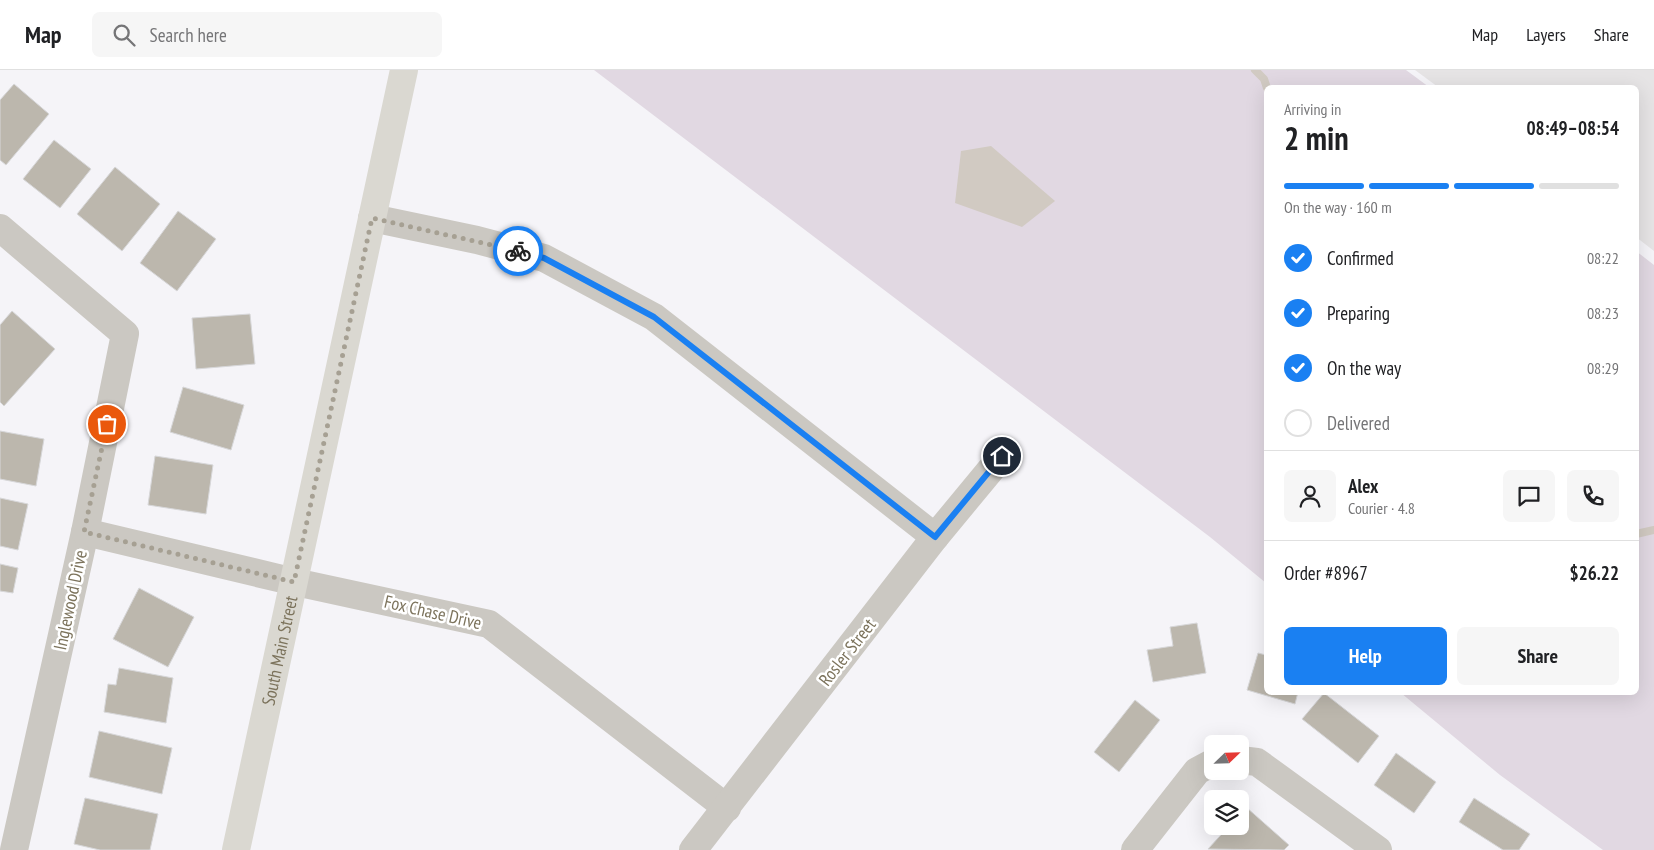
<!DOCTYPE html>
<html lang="en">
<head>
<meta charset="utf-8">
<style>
	body { margin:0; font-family:"PT Sans Narrow",sans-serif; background:#f6f6f6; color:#202124; height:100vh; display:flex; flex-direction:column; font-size:19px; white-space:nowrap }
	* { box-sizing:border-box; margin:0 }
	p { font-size:16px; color:#757577 }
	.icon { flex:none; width:28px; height:28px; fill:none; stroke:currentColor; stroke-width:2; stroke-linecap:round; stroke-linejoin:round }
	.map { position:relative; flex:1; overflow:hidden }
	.drawer { position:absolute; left:1264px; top:15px; width:375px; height:610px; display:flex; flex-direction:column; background:#fff; border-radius:8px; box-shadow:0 5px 20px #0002 }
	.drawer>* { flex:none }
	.needle { width:32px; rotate:67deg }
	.tools { position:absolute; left:1204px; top:665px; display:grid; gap:10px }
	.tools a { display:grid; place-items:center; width:45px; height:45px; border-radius:8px; background:#fff; box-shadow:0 5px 20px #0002; font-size:25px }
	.pin { position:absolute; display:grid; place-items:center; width:42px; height:42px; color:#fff; margin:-21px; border:2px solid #fff; border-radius:50%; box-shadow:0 1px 5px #0007 }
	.courier { position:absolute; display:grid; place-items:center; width:50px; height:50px; margin:-25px; border:4px solid #1a80f2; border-radius:50%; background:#fff; color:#222; box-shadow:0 1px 6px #0007 }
	.summary em { font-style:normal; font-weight:800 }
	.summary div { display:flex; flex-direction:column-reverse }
	.summary { display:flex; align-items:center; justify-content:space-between; height:85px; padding:0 20px }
	h1 { font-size:32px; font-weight:800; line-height:38px }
	.bar { display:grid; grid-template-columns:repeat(4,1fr); gap:8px 5px; align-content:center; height:60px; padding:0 20px }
	.bar i { height:6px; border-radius:4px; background:#e0e0e0 }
	.bar .on { background:#1a80f2 }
	.bar p { grid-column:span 4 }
	.line { display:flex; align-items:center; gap:12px; padding:0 20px; border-top:1px solid #e0e0e0 }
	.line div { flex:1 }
	.round { display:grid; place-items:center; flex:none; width:52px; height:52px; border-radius:8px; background:#f6f6f6 }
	ol { padding:0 20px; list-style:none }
	li { display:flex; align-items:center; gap:15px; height:55px }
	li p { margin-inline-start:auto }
	li .icon { padding:5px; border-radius:50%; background:#1a80f2; color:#fff; stroke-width:4 }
	li:last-child { color:#757577 }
	li i { width:28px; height:28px; border:2px solid #e0e0e0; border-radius:50% }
	.action { display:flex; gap:10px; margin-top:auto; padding:10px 20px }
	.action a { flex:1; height:58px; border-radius:8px; background:#1a80f2; color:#fff; font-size:20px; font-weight:800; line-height:58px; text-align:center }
	.action a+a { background:#f6f6f6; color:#202124 }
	header { display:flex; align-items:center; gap:30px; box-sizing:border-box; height:70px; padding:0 25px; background:#fff; border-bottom:1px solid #e0e0e0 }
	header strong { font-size:24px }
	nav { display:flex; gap:28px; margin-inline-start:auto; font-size:18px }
	.search { width:350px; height:45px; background:#f6f6f6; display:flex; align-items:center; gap:12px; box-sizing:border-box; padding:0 18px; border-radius:8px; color:#757577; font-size:19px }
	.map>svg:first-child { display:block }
	.built { fill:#e6e4e5 }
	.green { fill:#e1d8e2 }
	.water { fill:#d1cac2 }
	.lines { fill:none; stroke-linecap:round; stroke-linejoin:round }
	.stream { stroke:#d1cac2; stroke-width:8 }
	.building { fill:#bcb7ad; stroke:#d7d7d9 }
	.street { stroke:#cbc8c2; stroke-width:28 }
	.secondary { stroke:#dad8d1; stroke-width:28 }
	.done { stroke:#a6a093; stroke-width:5; stroke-dasharray:0 9 }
	.route { stroke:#1a80f2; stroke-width:6 }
	.labels { text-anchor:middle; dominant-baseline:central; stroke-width:5; stroke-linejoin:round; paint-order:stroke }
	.street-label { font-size:18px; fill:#7c735c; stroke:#fff }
</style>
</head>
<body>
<header>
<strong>Map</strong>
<div class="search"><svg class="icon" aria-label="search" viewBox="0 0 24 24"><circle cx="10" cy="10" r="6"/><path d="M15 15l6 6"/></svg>Search here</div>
<nav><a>Map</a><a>Layers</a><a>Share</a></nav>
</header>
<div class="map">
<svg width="1654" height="780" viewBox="0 0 1654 780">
	<rect width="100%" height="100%" fill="#f5f4f8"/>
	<path class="built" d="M1415,0h239v181l-18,-14v-149l-198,-1z"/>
	<g class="green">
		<path d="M594,0h812l23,17 -163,1v495l-56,-46z"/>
		<path d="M1636,181l18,14v585h-51l-103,-75 -99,-82 235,-1z"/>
	</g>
	<path class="water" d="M991,76l64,55 -33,26 -67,-24 6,-52z"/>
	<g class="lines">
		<g class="stream">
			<path d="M1255,0l9,9 3,9"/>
			<path d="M1636,464l18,-4"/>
		</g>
	</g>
	<g class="building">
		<path d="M14,14l35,30 -43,51 -6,-5v-60z"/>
		<path d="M54,70l37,29 -31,39 -37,-29z"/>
		<path d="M115,97l45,37 -38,47 -45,-37z"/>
		<path d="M178,141l38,28 -39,52 -37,-28z"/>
		<path d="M12,241l43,38 -51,57 -4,-4v-77z"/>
		<path d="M250,244l5,50 -59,5 -4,-51z"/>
		<path d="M183,317l61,18 -13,45 -61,-18z"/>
		<path d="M0,361l44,8 -8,47 -36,-7z"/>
		<path d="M155,386l58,9 -7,49 -58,-9z"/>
		<path d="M0,428l28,6 -10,46 -18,-4z"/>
		<path d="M0,494l18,4 -5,25 -13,-2z"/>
		<path d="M139,518l55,29 -26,50 -55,-28z"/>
		<path d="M1197,553l9,50 -53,9 -6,-32 26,-4 -3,-19z"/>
		<path d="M1258,583l8,2v37h32l-3,12 -48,-14z"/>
		<path d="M119,598l54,10 -7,45 -62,-11 4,-28 8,1z"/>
		<path d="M1324,623l55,43 -21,27 -56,-44z"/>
		<path d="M1135,630l25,20 -41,52 -25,-20z"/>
		<path d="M99,661l73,17 -10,46 -73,-17z"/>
		<path d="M1396,683l40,29 -22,31 -40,-28z"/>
		<path d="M85,728l73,16 -8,36h-50l-26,-6z"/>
		<path d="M1474,728l56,36 -11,16h-16l-44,-28z"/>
		<path d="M1246,737l43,38 -5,5 -76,-1 21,-23h11v-12z"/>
	</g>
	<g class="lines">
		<g class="street">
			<path d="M372,148l105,22 67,18 110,59 281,220"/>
			<path d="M0,158l125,106 -40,198 -71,318"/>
			<path d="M85,462l210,50 194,42 238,184"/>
			<path d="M1240,690l17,2 121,88"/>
			<path d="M693,780l242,-313 67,-81"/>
			<path d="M1135,780l62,-79 15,-8"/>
		</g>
		<path class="secondary" id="s1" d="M236,780l168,-780"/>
	</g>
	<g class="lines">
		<path class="done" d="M107,354l-23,108 210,50 78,-364 146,33"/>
		<path class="route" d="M518,181l26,7 110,59 281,220 67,-81"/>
	</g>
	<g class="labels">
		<g class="street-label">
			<text transform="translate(70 530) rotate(-78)">Inglewood Drive</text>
			<text transform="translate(433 542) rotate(13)">Fox Chase Drive</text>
			<text stroke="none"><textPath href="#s1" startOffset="204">South Main Street</textPath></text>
			<text transform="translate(847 582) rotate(-52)">Rosler Street</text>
		</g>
	</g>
</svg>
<div class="tools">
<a><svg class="needle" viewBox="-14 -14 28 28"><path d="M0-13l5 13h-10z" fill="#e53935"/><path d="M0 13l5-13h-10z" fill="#757577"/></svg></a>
<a><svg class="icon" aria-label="layers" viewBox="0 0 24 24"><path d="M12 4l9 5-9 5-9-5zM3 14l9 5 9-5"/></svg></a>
</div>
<div class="pin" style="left:107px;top:354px;background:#ea580c"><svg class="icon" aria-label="bag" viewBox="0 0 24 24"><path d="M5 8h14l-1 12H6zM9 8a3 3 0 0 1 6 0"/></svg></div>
<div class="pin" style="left:1002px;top:386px;background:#1f2937"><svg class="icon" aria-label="home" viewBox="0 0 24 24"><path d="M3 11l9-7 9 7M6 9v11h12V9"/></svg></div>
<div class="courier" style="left:518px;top:181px"><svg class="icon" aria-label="bike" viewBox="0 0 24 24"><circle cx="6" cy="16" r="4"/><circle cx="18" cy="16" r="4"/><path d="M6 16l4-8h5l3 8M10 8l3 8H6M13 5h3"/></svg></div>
<section class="drawer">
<div class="summary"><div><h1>2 min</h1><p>Arriving in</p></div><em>08:49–08:54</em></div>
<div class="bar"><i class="on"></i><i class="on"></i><i class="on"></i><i></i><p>On the way · 160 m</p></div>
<ol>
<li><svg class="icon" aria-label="check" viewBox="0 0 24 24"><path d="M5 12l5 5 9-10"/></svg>Confirmed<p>08:22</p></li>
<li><svg class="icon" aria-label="check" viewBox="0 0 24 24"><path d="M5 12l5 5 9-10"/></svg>Preparing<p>08:23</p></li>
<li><svg class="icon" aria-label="check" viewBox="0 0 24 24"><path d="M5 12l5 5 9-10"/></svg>On the way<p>08:29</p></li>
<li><i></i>Delivered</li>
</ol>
<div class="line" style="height:90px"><a class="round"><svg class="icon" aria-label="person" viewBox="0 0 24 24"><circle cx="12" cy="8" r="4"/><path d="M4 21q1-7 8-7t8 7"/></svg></a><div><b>Alex</b><p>Courier · 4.8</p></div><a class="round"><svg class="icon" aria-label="chat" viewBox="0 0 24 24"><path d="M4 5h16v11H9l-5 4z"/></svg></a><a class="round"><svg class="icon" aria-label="phone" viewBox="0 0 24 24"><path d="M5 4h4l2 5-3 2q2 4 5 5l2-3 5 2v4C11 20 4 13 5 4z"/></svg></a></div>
<div class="line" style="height:65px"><div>Order #8967</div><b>$26.22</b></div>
<div class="action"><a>Help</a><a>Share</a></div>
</section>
</div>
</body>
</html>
